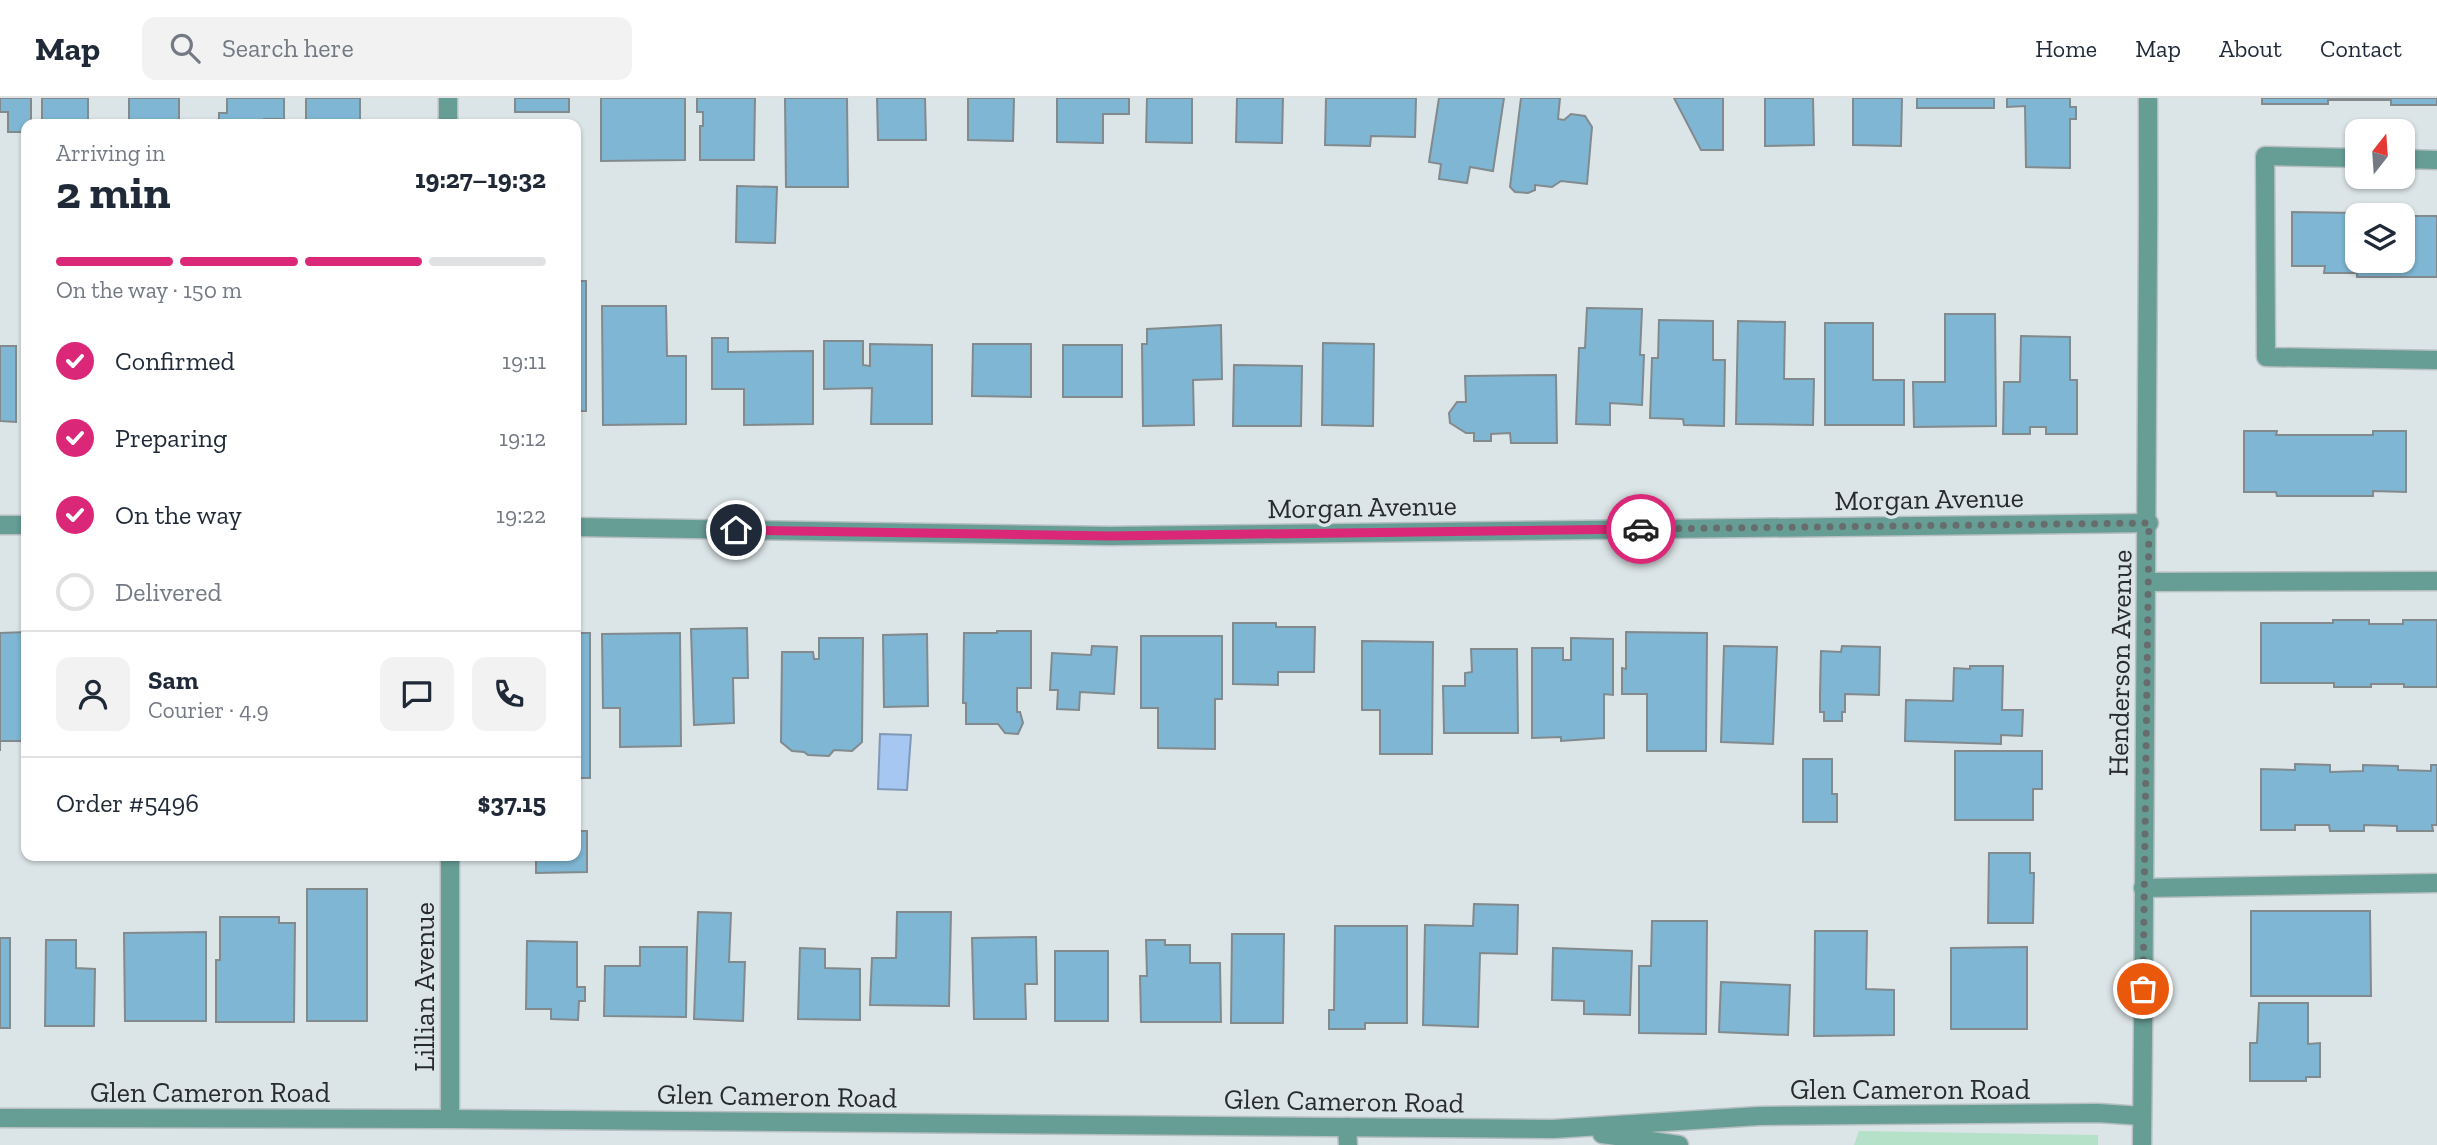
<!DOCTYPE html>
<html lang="en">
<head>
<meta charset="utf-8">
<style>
	body { margin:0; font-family:"Zilla Slab",serif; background:#f2f2f3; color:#1f2937; height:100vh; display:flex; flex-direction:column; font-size:26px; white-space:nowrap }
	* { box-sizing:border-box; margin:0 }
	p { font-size:23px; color:#747a83 }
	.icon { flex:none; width:38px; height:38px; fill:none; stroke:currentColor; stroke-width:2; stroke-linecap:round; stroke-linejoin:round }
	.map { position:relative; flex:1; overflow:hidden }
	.details { position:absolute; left:21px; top:21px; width:560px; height:742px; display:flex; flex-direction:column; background:#fff; border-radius:14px; box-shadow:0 2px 5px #0004 }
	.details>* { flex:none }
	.needle { width:46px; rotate:17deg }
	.buttons { position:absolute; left:2345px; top:21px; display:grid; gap:14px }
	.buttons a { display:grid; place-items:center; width:70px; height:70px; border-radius:14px; background:#fff; box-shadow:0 2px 5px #0004; font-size:35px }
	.pin { position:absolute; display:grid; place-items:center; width:60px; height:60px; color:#fff; margin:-30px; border:4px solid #fff; border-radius:50%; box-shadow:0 2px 7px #0007 }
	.courier { position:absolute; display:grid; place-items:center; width:70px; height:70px; margin:-35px; border:5px solid #db2777; border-radius:50%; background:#fff; color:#222; box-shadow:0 2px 9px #0007 }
	.overview em { font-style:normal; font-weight:800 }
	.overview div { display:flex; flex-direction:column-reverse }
	.overview { display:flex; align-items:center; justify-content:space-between; height:119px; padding:0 35px }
	h1 { font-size:46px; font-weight:800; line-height:52px }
	.bar { display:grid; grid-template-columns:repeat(4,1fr); gap:10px 7px; align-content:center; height:84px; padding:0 35px }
	.bar i { height:9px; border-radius:5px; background:#e0e1e3 }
	.bar .selected { background:#db2777 }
	.bar p { grid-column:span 4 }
	.line { display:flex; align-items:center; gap:18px; padding:0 35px; border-top:2px solid #e0e1e3 }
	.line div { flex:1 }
	.round { display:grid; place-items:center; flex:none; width:74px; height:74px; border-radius:14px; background:#f2f2f3 }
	ol { padding:0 35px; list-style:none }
	li { display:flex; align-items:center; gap:21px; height:77px }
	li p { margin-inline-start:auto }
	li .icon { padding:7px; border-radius:50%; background:#db2777; color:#fff; stroke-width:4 }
	li:last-child { color:#747a83 }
	li i { width:38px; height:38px; border:4px solid #e0e1e3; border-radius:50% }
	header { display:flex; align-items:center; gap:42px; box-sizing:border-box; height:98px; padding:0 35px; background:#fff; border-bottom:2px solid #e0e1e3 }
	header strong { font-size:33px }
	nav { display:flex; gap:38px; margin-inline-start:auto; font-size:24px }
	.search { width:490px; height:63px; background:#f2f2f3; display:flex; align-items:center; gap:18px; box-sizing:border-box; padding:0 24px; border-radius:14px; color:#747a83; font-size:26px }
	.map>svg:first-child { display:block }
	.green { fill:#b4e1c8 }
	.water { fill:#a6c7f2; stroke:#8098b7; stroke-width:2 }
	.building { fill:#7fb6d3; stroke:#828a8e; stroke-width:2 }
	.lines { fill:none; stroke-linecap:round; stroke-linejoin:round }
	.service-casing { stroke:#b7bfc1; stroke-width:21 }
	.minor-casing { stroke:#b7bfc1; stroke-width:21 }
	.tertiary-casing { stroke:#b7bfc1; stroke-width:21 }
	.service { stroke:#669d95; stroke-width:18 }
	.minor { stroke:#669d95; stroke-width:18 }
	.tertiary { stroke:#669d95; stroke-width:18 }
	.done { stroke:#676c6d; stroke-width:7; stroke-dasharray:0 12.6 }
	.route { stroke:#db2777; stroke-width:9 }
	.labels { text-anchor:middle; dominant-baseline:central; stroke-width:7; stroke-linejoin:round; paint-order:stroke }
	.street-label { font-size:28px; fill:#282b2c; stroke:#dbe4e6 }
</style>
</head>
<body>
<header>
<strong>Map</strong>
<div class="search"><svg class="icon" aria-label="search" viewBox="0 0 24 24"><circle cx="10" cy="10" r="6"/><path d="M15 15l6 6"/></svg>Search here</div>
<nav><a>Home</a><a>Map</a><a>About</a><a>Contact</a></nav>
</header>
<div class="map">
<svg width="2437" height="1047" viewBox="0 0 2437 1047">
	<rect width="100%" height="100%" fill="#dbe4e6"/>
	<path class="green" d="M1859,1033l239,4v10h-244z"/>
	<path class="water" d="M880,636l31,1 -4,55 -29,-1z"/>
	<g class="building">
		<path d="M0,0h31v26h-5v8h-18v-20h-8z"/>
		<rect x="42" y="0" width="46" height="26"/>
		<rect x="129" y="0" width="50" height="26"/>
		<path d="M227,0h57v21h-20v5h-45v-11h8z"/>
		<rect x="306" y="0" width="54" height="26"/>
		<rect x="515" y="0" width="54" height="14"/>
		<path d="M601,0h84v62l-84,1z"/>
		<path d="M697,0h58l-1,62h-54v-34h3v-14h-6z"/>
		<path d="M785,0h62l1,89h-62z"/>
		<path d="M877,0h48l1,42h-48z"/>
		<path d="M968,0h46l-1,43 -45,-1z"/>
		<path d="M1057,0h72v16h-26v29l-46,-1z"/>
		<path d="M1147,0h45v45l-46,-1z"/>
		<path d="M1237,0h46l-1,45 -46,-1z"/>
		<path d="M1326,0h90l-1,39 -44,-1 -1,10 -45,-1z"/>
		<path d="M1439,0h65l-11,73 -23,-4 -3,16 -28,-4 2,-15 -12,-2z"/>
		<path d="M1521,0h39l-2,21 6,1 7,-6 14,2 7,11 -5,57 -26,-3 -9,6 -17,-2v5l-7,3 -13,-1 -5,-5z"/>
		<path d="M1674,0h49v52h-22z"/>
		<path d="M1765,0h48l1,47 -49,1z"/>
		<path d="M1853,0h49l-1,48 -48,-1z"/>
		<rect x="1917" y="0" width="77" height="10"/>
		<path d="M2007,0h63v9h6v12h-6v49l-44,-1 -1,-61 -18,1z"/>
		<path d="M2262,0h175v7h-46v-5h-63v4h-66z"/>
		<path d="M737,88l40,1 -2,56 -39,-1z"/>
		<path d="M2292,114l66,1 -1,48h46v-45h34v61h-80v-4h-33l1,-7h-33z"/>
		<rect x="576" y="183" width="10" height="130"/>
		<path d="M602,208h64l1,50h19v68l-83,1z"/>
		<path d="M1587,210l55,1 -2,46h4l-2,50 -32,-2v22l-34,-1 3,-76h6z"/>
		<path d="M1945,216h50l1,112 -82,1 -1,-45h32z"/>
		<path d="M1659,222l54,1v39h12l-1,66 -40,-1 -1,-6 -33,-1 2,-60h6z"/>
		<path d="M1738,223l47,1 -1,57h30l-1,46 -77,-1z"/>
		<path d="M1825,225h48v57h31v45h-79z"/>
		<path d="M1221,227l1,54 -29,1 1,45 -51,1 -1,-82h5v-15z"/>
		<path d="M2021,238l49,1v43h7v54h-31v-7h-16v7h-27l1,-52h16z"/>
		<path d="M712,240h16v14l85,-1v73l-69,1v-36h-32z"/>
		<path d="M824,243h39v24l7,1v-22l62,1v79h-61l1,-36 -48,1z"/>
		<path d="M1323,245l51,1 -1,82 -51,-1z"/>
		<path d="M973,246h58v53l-59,-1z"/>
		<rect x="1063" y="247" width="59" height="52"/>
		<path d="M0,248h16v76l-16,-1z"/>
		<path d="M1234,267l68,1 -1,60h-68z"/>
		<path d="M1556,277l1,68h-46l-1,-10 -19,1v7h-17v-8h-8l-16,-10 -1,-10 8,-11h9l-1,-26z"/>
		<path d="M2244,333h33l-1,4h97v-4h33v61l-33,-1v5h-96l-1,-4h-32z"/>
		<path d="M2333,522h36v4h34v-4h34v67h-33v-3h-33v3h-37v-4h-73v-60h72z"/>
		<path d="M1233,525h43v4h39l-1,45h-36v13l-45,-1z"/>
		<path d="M747,530l1,50h-15l1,45 -40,2 -3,-96z"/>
		<path d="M997,533h34v57h-14v24h3l3,11 -5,11 -13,-1 -7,-9h-32v-21h-3l1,-70h33z"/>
		<path d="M26,534l-1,109h-25v10v-118z"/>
		<path d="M1626,534l81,1 -1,118h-59v-57h-25v-26l4,1z"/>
		<rect x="576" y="535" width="14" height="145"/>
		<path d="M680,535l1,113 -61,1v-39h-17l-1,-74z"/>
		<path d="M927,536l1,72 -44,1 -1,-72z"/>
		<path d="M1141,538h81v63h-7v50l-57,-1v-40h-17z"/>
		<path d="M819,540h44l-1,104 -10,9 -18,-1 -5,6 -21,-1 -4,-3 -12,-1 -11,-9 1,-90h31l1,7h5z"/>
		<path d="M1571,540l42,1v56l-9,-1v44l-43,3v-4l-29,1v-90h31v12h8z"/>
		<path d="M1362,543l71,1 -1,112h-52v-44h-18z"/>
		<path d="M1092,548l25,1 -3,47 -34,-2 -1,18 -22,-1 1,-19h-8l2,-37 39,2z"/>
		<path d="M1724,548l53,1 -4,97 -52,-2z"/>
		<path d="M1842,548l38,1 -1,48 -34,-1v18h-3v9h-18v-9h-4v-17l1,-44 20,1z"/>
		<path d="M1471,551h46l1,84h-74l-1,-47h22v-13l7,-1z"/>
		<path d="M1970,568h33l-1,44h21l-1,26 -21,-1v9l-96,-3 1,-41 47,1 1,-33 16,1z"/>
		<path d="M1955,653h87v38h-9v31h-78z"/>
		<path d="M1803,661h29v35h5v28h-34z"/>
		<path d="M2295,666l35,1v7l33,-1v-6l35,1v4l33,1v-6h6v60h-5l1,6h-36v-5l-33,-1v6h-34l-1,-6h-34v5h-34v-61l34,1z"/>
		<path d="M576,733h11v41l-51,1v-17h40z"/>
		<path d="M1989,755h41v20h4l-1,50h-45z"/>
		<rect x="307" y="791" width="60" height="132"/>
		<path d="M1474,806l44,1 -1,49 -37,-1 -2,74 -55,-2 2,-100 48,1z"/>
		<path d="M2251,813h119l1,85h-120z"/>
		<path d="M698,814l33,1 -2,49h16l-2,59 -49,-2z"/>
		<path d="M897,814h54l-2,94 -79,-1 2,-47h24z"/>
		<path d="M220,819h59v6h16l-1,99h-78v-62h4z"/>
		<path d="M1652,823h55l-1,113 -67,-1v-67h12z"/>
		<path d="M1335,828h72v97h-42v6h-36v-19h5z"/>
		<path d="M1815,833h52l-1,58 28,1v45l-80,1z"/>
		<path d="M206,834v89h-81l-1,-88z"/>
		<path d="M1232,836h52l-1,89h-52z"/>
		<path d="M1036,839l1,47h-12l1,35h-52l-2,-81z"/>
		<rect x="0" y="840" width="10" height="90"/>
		<path d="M46,842h30v28l19,1 -1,57h-49z"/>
		<path d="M1146,842h19v5h25v18h30l1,59h-80l-1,-46h7z"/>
		<path d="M527,843l50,1v45h8v14h-6l-1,19 -27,-1v-10h-25z"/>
		<path d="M640,849h47l-1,70 -82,-1 1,-50h35z"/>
		<path d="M2027,849v82h-76v-81z"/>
		<path d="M800,850l25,1v19l35,1v51l-62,-1z"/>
		<path d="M1553,850l79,3 -2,64 -46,-1v-13l-32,-1z"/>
		<rect x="1055" y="853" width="53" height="70"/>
		<path d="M1721,884l69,3 -2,50 -69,-3z"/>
		<path d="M2259,905h49v41l12,-1v34h-14v4h-56v-38h7z"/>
	</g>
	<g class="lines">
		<g class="service-casing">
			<g id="service">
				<path d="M2357,60l-92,-2 1,201 171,3"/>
				<path d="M2403,61l34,1"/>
				<path d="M2148,484l289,-1"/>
				<path d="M2143,790l294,-5"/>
				<path d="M1347,1029l1,18"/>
			</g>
		</g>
		<g class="minor-casing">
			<g id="minor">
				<path d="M448,26v-26"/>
				<path d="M0,427h26"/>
				<path d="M576,429l534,9 1039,-13"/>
				<path d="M0,1020l450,1 1103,10 206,-13 339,-3 44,3"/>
				<path d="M450,1021v-263"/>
				<path d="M1602,1036l77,11"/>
			</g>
		</g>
		<g class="tertiary-casing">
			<path id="tertiary" d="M2142,1047c3,-349 7,-698 6,-1047"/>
		</g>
		<use href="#service" class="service"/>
		<use href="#minor" class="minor"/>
		<use href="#tertiary" class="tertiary"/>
	</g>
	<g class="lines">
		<path class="done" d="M1641,431l508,-6 -6,466"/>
		<path class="route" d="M736,432l374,6 531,-7"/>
	</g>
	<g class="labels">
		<g class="street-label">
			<text transform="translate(1929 401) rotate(-1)">Morgan Avenue</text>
			<text transform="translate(1362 409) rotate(-1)">Morgan Avenue</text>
			<text transform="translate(2120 565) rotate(-89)">Henderson Avenue</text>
			<text transform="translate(424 889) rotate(-90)">Lillian Avenue</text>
			<text x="1910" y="991">Glen Cameron Road</text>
			<text x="210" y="994">Glen Cameron Road</text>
			<text transform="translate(777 998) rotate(1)">Glen Cameron Road</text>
			<text transform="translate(1344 1003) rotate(1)">Glen Cameron Road</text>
		</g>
	</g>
</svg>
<div class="buttons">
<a><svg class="needle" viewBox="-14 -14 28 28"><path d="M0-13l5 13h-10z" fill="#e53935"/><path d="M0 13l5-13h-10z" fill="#747a83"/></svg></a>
<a><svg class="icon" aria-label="layers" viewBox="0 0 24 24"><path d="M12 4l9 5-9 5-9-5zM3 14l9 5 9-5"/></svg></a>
</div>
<div class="pin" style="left:2143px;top:891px;background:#ea580c"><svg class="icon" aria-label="bag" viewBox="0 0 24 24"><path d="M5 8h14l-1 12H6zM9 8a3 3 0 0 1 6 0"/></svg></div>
<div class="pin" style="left:736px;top:432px;background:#1f2937"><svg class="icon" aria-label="home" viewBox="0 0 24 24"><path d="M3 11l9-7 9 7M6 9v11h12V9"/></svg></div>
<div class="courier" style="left:1641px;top:431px"><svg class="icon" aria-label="car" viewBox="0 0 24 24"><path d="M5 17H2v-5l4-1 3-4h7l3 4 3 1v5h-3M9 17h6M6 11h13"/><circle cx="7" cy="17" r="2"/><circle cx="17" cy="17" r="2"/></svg></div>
<section class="details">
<div class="overview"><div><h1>2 min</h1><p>Arriving in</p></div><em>19:27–19:32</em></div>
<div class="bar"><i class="selected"></i><i class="selected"></i><i class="selected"></i><i></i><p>On the way · 150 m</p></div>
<ol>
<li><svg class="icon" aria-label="check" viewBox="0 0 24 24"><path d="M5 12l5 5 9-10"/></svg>Confirmed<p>19:11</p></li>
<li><svg class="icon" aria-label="check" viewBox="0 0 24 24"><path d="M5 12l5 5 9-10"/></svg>Preparing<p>19:12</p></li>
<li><svg class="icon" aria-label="check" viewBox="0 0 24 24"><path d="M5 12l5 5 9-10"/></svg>On the way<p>19:22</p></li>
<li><i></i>Delivered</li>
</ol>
<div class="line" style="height:126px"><a class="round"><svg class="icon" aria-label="person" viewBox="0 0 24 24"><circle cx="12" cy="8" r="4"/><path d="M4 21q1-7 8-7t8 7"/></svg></a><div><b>Sam</b><p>Courier · 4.9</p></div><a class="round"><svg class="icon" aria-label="chat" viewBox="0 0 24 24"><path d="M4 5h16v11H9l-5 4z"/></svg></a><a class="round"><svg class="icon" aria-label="phone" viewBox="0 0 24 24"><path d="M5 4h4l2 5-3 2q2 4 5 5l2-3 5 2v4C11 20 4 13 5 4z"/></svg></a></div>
<div class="line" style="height:91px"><div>Order #5496</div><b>$37.15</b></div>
</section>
</div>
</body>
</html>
